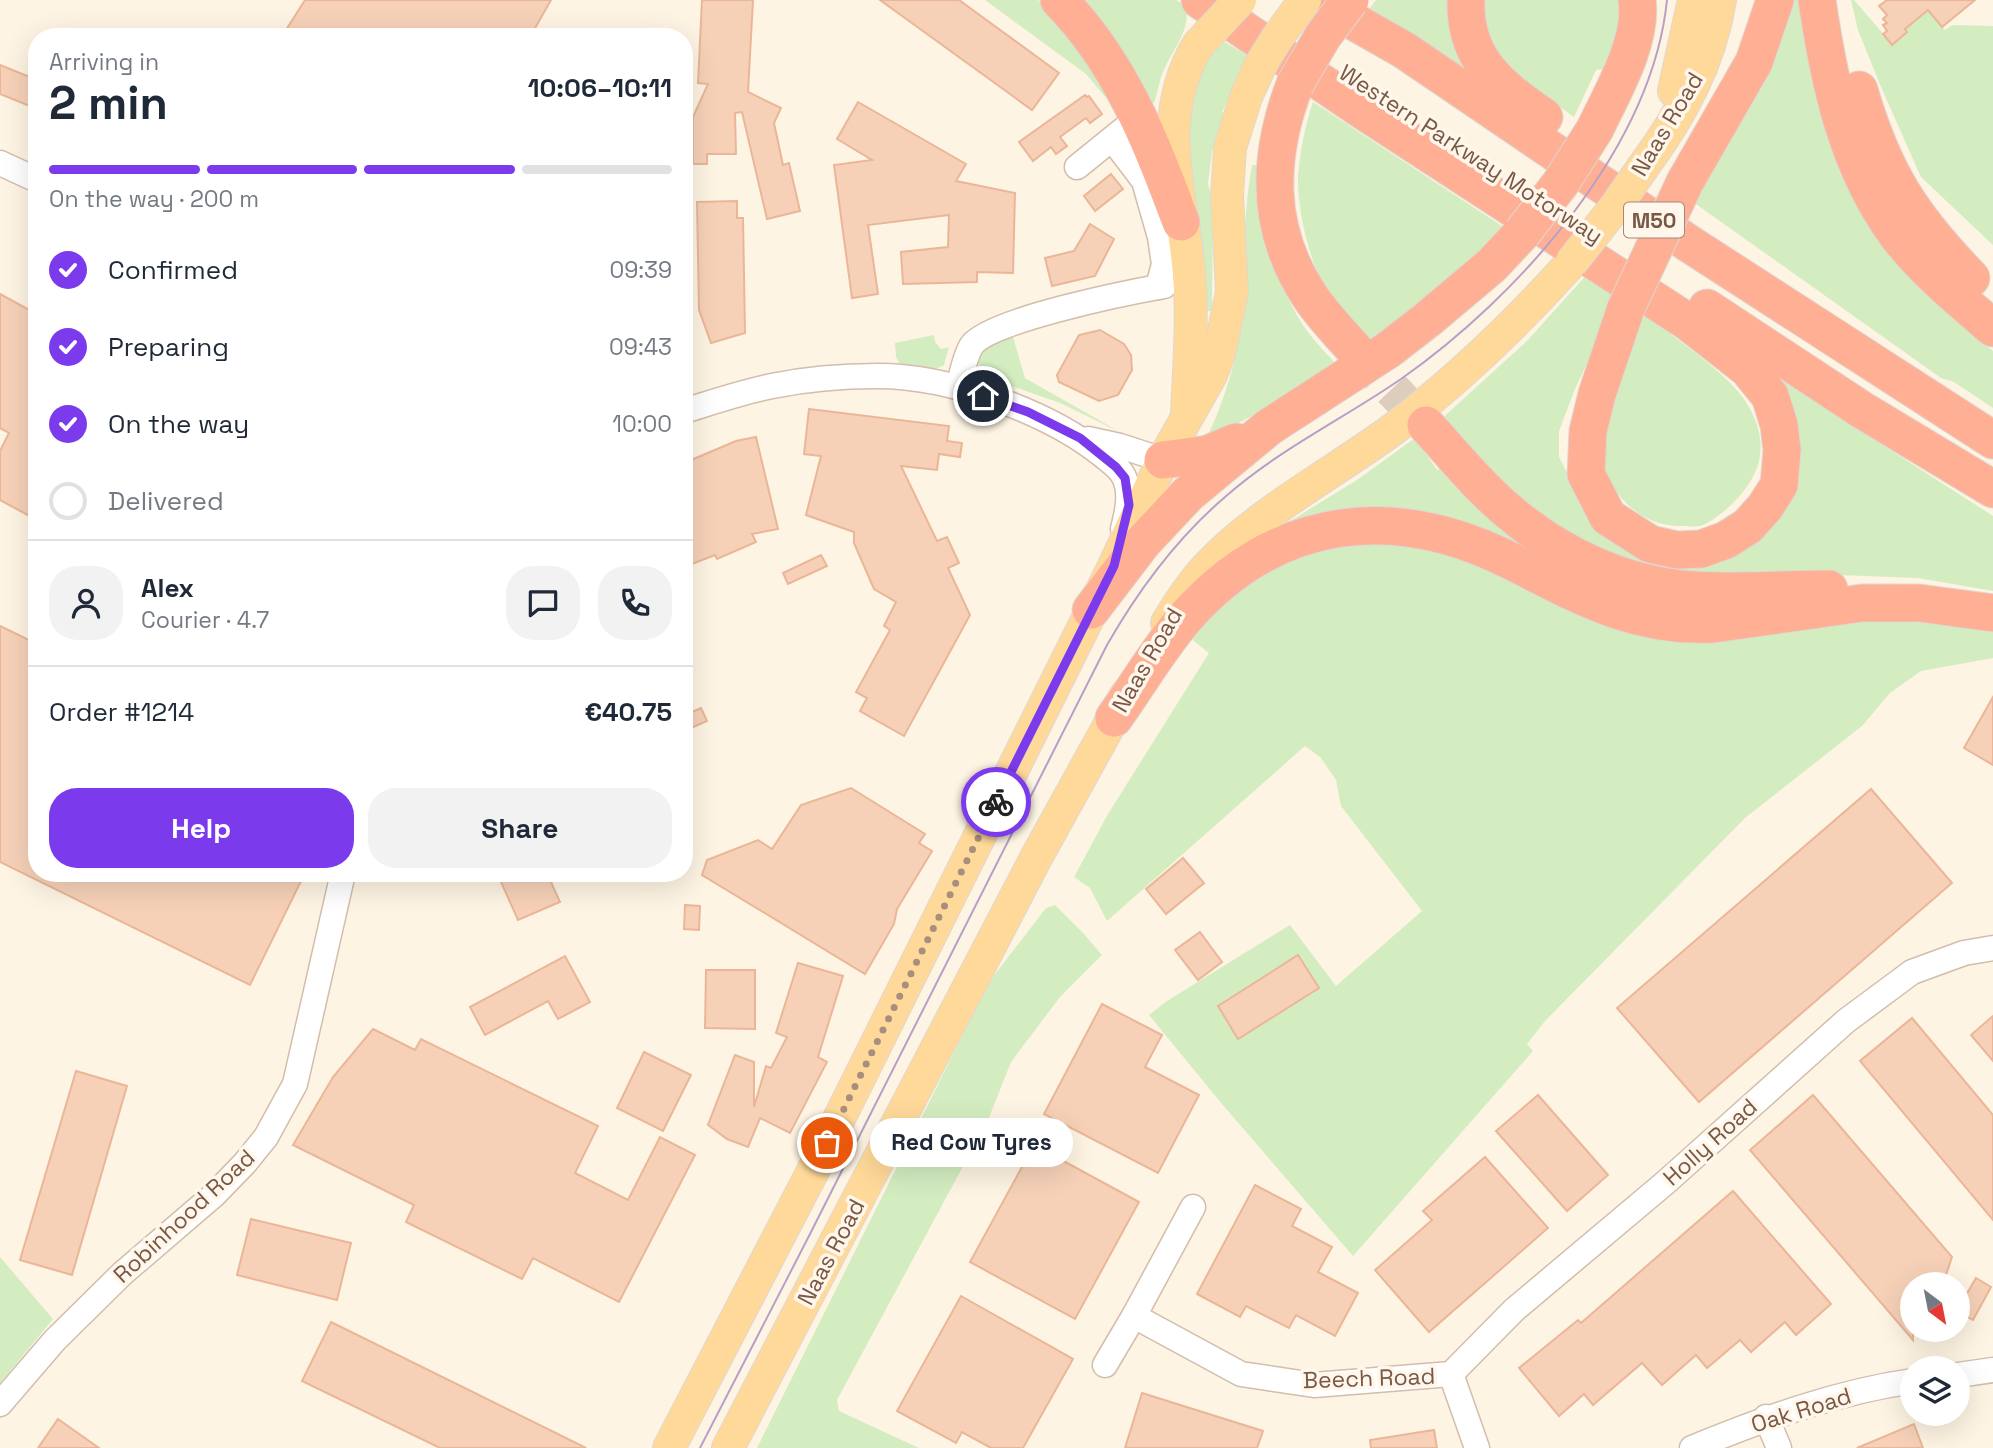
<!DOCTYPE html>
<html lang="en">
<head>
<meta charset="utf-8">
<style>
	body { margin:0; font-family:"Space Grotesk",sans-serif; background:#f2f2f3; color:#1f2937; height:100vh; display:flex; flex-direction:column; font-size:26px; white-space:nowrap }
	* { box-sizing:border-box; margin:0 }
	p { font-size:23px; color:#747a83 }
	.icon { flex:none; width:38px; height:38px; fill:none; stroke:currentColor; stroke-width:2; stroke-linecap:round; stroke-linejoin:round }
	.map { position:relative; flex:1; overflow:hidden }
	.panel { position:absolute; left:28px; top:28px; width:665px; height:854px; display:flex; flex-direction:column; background:#fff; border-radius:28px; box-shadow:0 7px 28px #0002 }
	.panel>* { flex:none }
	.needle { width:46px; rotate:148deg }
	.controls { position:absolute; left:1900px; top:1272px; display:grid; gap:14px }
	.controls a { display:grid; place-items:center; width:70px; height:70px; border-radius:50%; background:#fff; box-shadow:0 7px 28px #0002; font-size:35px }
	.pin { position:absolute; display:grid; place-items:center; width:60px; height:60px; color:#fff; margin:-30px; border:4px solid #fff; border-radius:50%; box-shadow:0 2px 7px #0007 }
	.courier { position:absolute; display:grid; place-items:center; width:70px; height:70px; margin:-35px; border:5px solid #7c3aed; border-radius:50%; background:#fff; color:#222; box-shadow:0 2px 9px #0007 }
	.bubble { position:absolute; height:49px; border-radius:24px; background:#fff; box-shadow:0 7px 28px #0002; font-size:23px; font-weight:700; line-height:49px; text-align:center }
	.overview em { font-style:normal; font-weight:700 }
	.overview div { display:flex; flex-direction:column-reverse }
	.overview { display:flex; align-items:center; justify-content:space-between; height:119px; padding:0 21px }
	h1 { font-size:46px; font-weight:700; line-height:52px }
	.bar { display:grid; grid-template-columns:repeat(4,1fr); gap:10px 7px; align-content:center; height:84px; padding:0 21px }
	.bar i { height:9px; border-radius:5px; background:#e0e1e3 }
	.bar .current { background:#7c3aed }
	.bar p { grid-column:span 4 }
	.line { display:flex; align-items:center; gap:18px; padding:0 21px; border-top:2px solid #e0e1e3 }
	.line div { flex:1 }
	.round { display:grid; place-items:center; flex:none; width:74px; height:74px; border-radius:28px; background:#f2f2f3 }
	ol { padding:0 21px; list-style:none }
	li { display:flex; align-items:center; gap:21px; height:77px }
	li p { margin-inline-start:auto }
	li .icon { padding:7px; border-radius:50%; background:#7c3aed; color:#fff; stroke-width:4 }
	li:last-child { color:#747a83 }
	li i { width:38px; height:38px; border:4px solid #e0e1e3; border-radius:50% }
	.button { display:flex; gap:14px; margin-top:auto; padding:14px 21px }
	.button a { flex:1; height:80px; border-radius:28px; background:#7c3aed; color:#fff; font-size:28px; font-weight:700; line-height:80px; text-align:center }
	.button a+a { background:#f2f2f3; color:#1f2937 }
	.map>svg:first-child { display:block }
	.green { fill:#d3edc0 }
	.building { fill:#f6d1b8; stroke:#ebb697; stroke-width:2 }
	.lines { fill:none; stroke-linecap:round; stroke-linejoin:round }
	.highway-tunnel { stroke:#ddcdbc; stroke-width:37; stroke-dasharray:37 18; stroke-linecap:butt }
	.minor-casing { stroke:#d3bdab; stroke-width:27 }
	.major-casing { stroke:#dfd7d3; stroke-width:34 }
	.highway-casing { stroke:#dfd7d3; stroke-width:39 }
	.minor { stroke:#fff; stroke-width:24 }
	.major { stroke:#ffd999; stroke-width:32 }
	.highway { stroke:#feaf94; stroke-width:37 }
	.tram { stroke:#b6a0c9; stroke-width:2 }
	.major-bridge-casing { stroke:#dfd7d3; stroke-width:34; stroke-linecap:butt }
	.highway-bridge-casing { stroke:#dfd7d3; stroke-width:39; stroke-linecap:butt }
	.major-bridge { stroke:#ffd999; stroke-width:32 }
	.highway-bridge { stroke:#feaf94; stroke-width:37 }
	.done { stroke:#a88f7d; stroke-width:7; stroke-dasharray:0 12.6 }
	.route { stroke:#7c3aed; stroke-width:9 }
	.labels { text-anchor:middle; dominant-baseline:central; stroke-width:7; stroke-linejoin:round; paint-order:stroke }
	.shield { fill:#fff7eb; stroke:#a18878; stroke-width:2 }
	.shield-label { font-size:21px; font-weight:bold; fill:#795846 }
	.street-label { font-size:23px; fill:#795846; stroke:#fff7eb }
</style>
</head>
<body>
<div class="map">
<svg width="1993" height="1448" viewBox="0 0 1993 1448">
	<rect width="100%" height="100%" fill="#fef4e3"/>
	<g class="green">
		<path d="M985,0h53l39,43 51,81 -42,-50z"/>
		<path d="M1078,0h98l10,6c5,24 -13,43 -22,64 -5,10 -6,22 -10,33l-9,-3z"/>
		<path d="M1376,0h73c-3,29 17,55 30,80l-22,-12 -87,-60z"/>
		<path d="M1475,0h152l2,6 -24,63 -9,1 -22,47 -76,-55z"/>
		<path d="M1791,0h12l8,60 16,77 30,66 69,90 67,58v57l-39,-26 -13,-4 -248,-176 18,-34 56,-89z"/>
		<path d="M1851,0h3l38,44 15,-11 -2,-4 23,-19 17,20 7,-5 41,1v219l-72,-68 -40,-90 -23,-57z"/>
		<path d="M1216,37l34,20 -28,55 5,2 -7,24 -8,13 -4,33 5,19 -1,108h-9l-20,-204z"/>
		<path d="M1313,102l189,124c-36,46 -84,84 -134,114 -12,-15 -27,-30 -38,-45 -20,-27 -33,-86 -32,-119 2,-25 7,-50 15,-74z"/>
		<path d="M1252,165h8c9,46 12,102 33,143 11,22 27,39 43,56l-80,50 -41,21 -6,-2c21,-45 33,-94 37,-144 1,-20 -1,-40 -1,-59 1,-22 3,-43 7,-65z"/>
		<path d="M1590,271l31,20 -46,98 -16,42v26l33,66 36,30 55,8 91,-45 -8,-146 227,146v75l-75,-13 -106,-4 -152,2 -107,-43 -115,-111 89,-81z"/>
		<path d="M1642,312c28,23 86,61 104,90 23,37 19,69 -12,100 -9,9 -22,20 -34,24 -6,1 -15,0 -22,0 -47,-1 -82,-48 -79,-94 0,-11 8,-25 12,-35 10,-28 21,-57 31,-85z"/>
		<path d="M1011,330l14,48 95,54 -60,-29 -74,-26 -9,-16 3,-11z"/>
		<path d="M934,335l1,7 6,7 8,-2 -5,18 -10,5 -33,-4 -5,-9 -1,-14z"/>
		<path d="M1415,438l22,32 6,-2 97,90 -34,-10 -232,-17 83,-51z"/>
		<path d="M1388,539l444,84 62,-3 99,10v28l-72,13 -31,22 -28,33 -117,92 -200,203 -18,23 6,7 -180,205 -131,-152 -73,-89 18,-14 123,-76 46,61 86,-75 -81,-105 -5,-26 -15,-22 -16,-12 -198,175 -17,-33 -16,-11 34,-63 101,-161 -19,-15 35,-37 43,-32 59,-26z"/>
		<path d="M1055,905l28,28 19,22 -42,42 -49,65 -23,58 -151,280 2,11 80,37h-162l232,-466 57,-74z"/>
		<path d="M0,1257l53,62 -53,64z"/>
	</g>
	<g class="building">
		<path d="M305,0h246l-21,37h-233l-11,-7z"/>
		<path d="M702,0h51l-5,92 33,16 -7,15 9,42 6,-2 11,48 -33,8 -25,-107 -7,1 1,41h-29v10h-14v-47l15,-33 -10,-1z"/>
		<path d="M880,0h79l100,73 -27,37z"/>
		<path d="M1887,0h88l-33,27 -14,-17 -23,19 2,3 -15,13 -9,-11 4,-3 -4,-6 4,-2 -4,-4 4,-4 -8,-9z"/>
		<path d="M0,65l37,15v29l-37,-15z"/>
		<path d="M1085,95l2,2 2,-1 13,18 -12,9 -4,-5 -26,19 7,9 -11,8 -5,-7 -18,14 -14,-19z"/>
		<path d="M858,102l108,62 -10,17 59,12 -2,80 -36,-1v10l-74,2 -2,-32 47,-5 1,-32 -81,10 10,69 -26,4 -18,-133 38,-5 -35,-21z"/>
		<path d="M1111,174l12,15 -28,22 -11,-15z"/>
		<path d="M737,201v17h6l2,115 -34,10 -12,-33 -2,-108z"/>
		<path d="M1090,224l24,15 -19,37 -43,10 -7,-28 29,-7z"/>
		<path d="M0,294l37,20v206l-37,-20v-49l9,-18 -9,-5z"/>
		<path d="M1100,330l24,14 7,11 1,15 -14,25 -19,6 -40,-19 -2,-7 22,-40z"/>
		<path d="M809,409l140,17 -2,15 15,2 -2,14 -21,-3 -2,16 -36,-4 36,75 10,-4 12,26 -11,5 22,47 -66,121 -44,-25 7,-13 -11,-6 34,-62 -6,-4 12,-24 -22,-13 -20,-46v-11l-48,-17 15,-59 -17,-2z"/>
		<path d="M756,437l22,92 -26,5 4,8 -39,17 -2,-4 -31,12v-104l52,-22z"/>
		<path d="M821,555l6,11 -39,18 -5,-11z"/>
		<path d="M0,626l37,18v229h268l-55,112 -250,-123z"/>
		<path d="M1993,697v68l-29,-17z"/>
		<path d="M701,708l6,13 -16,7 -6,-13z"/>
		<path d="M851,788l74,46 -6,9 13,8 -35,58 -3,15 -29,50 -163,-99 5,-15 51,-20 14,9 29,-44z"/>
		<path d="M1871,789l81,94 -253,219 -82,-94z"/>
		<path d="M1183,858l21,25 -38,31 -20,-25z"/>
		<path d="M497,873h50l13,29 -42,18z"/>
		<path d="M685,905l15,1 -1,24 -15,-1z"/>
		<path d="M1200,932l22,30 -24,18 -23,-30z"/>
		<path d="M1298,955l21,33 -81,51 -20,-33z"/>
		<path d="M565,956l25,46 -32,17 -10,-18 -63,34 -15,-28z"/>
		<path d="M798,963l45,13 -25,81 9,5 -37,71 -30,-15 -12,29 -21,-8 -19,-14 27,-70 19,7v45l12,-41 5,2 16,-31 -11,-4z"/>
		<path d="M706,970h49v59l-50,-1z"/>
		<path d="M1102,1004l60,31 -17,32 54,28 -41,78 -114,-59z"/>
		<path d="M1993,1016v45l-22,-26z"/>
		<path d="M1912,1018l81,97v105l-133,-159z"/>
		<path d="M373,1029l42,21 6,-11 177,87 -23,47 53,27 32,-63 35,18 -76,147 -86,-44 -11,21 -116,-57 8,-17 -121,-60 40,-68z"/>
		<path d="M644,1052l47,23 -28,56 -46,-23z"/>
		<path d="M76,1071l51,15 -55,189 -52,-15z"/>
		<path d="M1538,1095l70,80 -41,36 -71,-80z"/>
		<path d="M1813,1095l139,162 -9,27h-30v56l-163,-190z"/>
		<path d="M1034,1145l105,57 -64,117 -105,-57z"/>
		<path d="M1485,1157l63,71 -119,104 -54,-62 57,-50 -9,-9z"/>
		<path d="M1255,1185l46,24 -9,17 40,21 -14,25 40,21 -23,43 -39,-21 -7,13 -43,-22 -6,11 -43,-23z"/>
		<path d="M1733,1191l98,113 -35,31 -11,-13 -34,30 -11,-12 -33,28 -11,-13 -34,30 -20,-22 -49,42 -9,-11 -25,22 -40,-48 59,-48 3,3z"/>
		<path d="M251,1219l100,24 -14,57 -100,-25z"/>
		<path d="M1976,1278l15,9 -18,33 -15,-8v-3z"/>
		<path d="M961,1296l112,63 -50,89h-32l-29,-16 -6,11 -59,-32z"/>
		<path d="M331,1322l255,126h-146l-138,-67z"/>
		<path d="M1142,1393l121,38 -6,17h-132z"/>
		<path d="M58,1419l41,29h-61z"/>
		<path d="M1914,1424l9,24h-66z"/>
		<path d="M1434,1430l3,18h-66l-1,-8z"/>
	</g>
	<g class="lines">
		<path class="highway-tunnel" d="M1354,349l72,76"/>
		<g class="minor-casing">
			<g id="minor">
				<path d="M1112,139l32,42 16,56 4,27 -6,23"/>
				<path d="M0,163l37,17"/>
				<path d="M1077,167l47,-38"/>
				<path d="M958,387c4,-13 7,-32 14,-42 18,-25 158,-53 192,-59"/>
				<path d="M684,411c29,-9 58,-19 88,-25 34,-7 71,-10 106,-10 71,0 169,35 224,79 7,6 18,13 22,22 8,16 3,36 -1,52"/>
				<path d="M1088,439l32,7 43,14"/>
				<path d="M1134,1316l107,58 73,11 137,-11"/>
				<path d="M1105,1365l29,-49 59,-109"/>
				<path d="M1451,1374l63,-64 151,-127 181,-162 66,-49 52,-19 29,-5"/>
				<path d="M1451,1374l26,74"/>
				<path d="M1958,1375l35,-5"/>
				<path d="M0,1404l55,-64 68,-67 91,-78 31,-32 21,-26 29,-53 48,-211"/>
				<path d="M1766,1417l13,31"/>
				<path d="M1692,1448c71,-29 144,-56 221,-67"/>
			</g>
		</g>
		<g class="major-casing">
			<g id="major">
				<path d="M1674,91l20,-91"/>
				<path d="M1643,167c37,-50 67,-104 77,-167"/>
				<path d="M1187,413c2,-46 6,-93 2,-139 -6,-79 -36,-154 9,-229"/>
				<path d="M1167,623c13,-22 26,-42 44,-60 50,-52 126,-92 185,-136 64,-49 121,-104 175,-164"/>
				<path d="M669,1448l146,-281 299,-601 49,-106 48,-85 8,-21 13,-62 -5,-97 3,-47 16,-51 14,-31"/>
				<path d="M728,1448l309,-592 89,-161"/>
			</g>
		</g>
		<g class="highway-casing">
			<g id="highway">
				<path d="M1059,0c62,63 92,142 122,222"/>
				<path d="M1200,0l159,108 329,214 60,47 22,27 9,29 3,25 -3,35 -14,22 -17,19 -22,14 -25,9 -24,1 -27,-6 -42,-27 -22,-43 2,-43 9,-37 29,-86"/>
				<path d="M1316,0l88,50 284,193 305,197"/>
				<path d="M1466,0c-2,59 33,86 78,117"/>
				<path d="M1817,0c12,83 30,167 80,235 27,35 62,64 96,93"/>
				<path d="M1295,84c-28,73 -30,144 14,211 13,20 30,37 45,54"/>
				<path d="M1859,90c24,83 52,126 112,188"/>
				<path d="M1595,129c17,-36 48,-88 42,-129"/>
				<path d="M1685,182l69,-120 21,-62"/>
				<path d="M1707,308l155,102 131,79"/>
				<path d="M1426,425c26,28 51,60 81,85 52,45 119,76 188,80 44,3 89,-1 134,-1"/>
				<path d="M1163,460l45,-6 28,-12"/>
				<path d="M1091,610l52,-68 45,-48 81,-67 119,-77 40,-31 64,-54 30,-32"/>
				<path d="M1114,718c24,-33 44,-69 71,-100 91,-103 208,-117 328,-56 67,34 122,66 200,62l149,-21h57l74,10"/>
			</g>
		</g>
		<use href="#minor" class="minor"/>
		<use href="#major" class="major"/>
		<use href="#highway" class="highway"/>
		<path class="tram" d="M700,1448l110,-214 297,-589c32,-56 69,-106 118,-148 53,-47 118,-78 176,-118 117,-82 251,-231 266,-379"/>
		<g class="major-bridge-casing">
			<g id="major-bridge">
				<path d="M1198,45l42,-45"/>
				<path d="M1260,66l17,-28 28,-38"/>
				<path d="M1571,263l45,-57 27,-39"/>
			</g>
		</g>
		<g class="highway-bridge-casing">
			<g id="highway-bridge">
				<path d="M1295,84l28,-48 27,-36"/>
				<path d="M1522,233l38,-49 35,-55"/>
				<path d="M1626,308l59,-126"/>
			</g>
		</g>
		<use href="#major-bridge" class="major-bridge"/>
		<use href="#highway-bridge" class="highway-bridge"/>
	</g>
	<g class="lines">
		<path class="done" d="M827,1143l169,-341"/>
		<path class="route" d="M983,396l45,16 52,26 36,29 9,11 4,27 -15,61 -118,236"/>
	</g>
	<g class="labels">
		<rect class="shield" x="1624" y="202.5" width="60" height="35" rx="5"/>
		<g class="shield-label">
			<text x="1654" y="220">M50</text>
		</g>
		<g class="street-label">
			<text transform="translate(1667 124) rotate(-59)">Naas Road</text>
			<text transform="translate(1471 154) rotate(33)">Western Parkway Motorway</text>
			<text transform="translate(1147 660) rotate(-60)">Naas Road</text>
			<text transform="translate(1710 1142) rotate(-42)">Holly Road</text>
			<text transform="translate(184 1216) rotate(-43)">Robinhood Road</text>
			<text transform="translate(831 1252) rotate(-62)">Naas Road</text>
			<text transform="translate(1369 1378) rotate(-2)">Beech Road</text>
			<text transform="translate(1801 1410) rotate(-17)">Oak Road</text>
		</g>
	</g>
</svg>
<div class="controls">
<a><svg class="needle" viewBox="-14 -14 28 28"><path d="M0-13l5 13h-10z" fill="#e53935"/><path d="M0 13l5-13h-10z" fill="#747a83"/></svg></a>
<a><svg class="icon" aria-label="layers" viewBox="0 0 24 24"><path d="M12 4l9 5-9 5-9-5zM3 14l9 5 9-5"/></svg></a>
</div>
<div class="pin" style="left:827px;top:1143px;background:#ea580c"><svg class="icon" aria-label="bag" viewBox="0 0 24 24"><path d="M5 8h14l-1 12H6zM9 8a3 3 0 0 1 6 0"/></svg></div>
<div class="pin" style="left:983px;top:396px;background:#1f2937"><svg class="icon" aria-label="home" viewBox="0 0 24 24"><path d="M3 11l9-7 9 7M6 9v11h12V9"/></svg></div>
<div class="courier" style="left:996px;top:802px"><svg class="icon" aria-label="bike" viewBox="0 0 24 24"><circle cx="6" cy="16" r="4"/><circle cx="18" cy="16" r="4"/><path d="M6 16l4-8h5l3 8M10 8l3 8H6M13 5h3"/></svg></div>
<div class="bubble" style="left:870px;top:1118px;width:203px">Red Cow Tyres</div>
<section class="panel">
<div class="overview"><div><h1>2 min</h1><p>Arriving in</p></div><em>10:06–10:11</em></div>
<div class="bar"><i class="current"></i><i class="current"></i><i class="current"></i><i></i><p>On the way · 200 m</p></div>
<ol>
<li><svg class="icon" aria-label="check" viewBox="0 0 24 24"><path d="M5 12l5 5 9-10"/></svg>Confirmed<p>09:39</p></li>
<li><svg class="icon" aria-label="check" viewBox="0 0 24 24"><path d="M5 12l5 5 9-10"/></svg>Preparing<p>09:43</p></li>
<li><svg class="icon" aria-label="check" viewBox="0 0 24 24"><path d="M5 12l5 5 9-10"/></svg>On the way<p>10:00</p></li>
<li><i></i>Delivered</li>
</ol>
<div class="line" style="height:126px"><a class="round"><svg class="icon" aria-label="person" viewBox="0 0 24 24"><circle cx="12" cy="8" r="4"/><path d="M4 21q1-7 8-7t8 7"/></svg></a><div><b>Alex</b><p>Courier · 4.7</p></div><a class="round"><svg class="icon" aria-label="chat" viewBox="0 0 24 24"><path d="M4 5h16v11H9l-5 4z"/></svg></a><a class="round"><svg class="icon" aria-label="phone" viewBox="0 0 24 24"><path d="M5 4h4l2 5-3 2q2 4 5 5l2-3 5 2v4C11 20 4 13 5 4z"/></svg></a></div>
<div class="line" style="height:91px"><div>Order #1214</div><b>€40.75</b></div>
<div class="button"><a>Help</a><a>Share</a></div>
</section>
</div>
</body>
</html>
